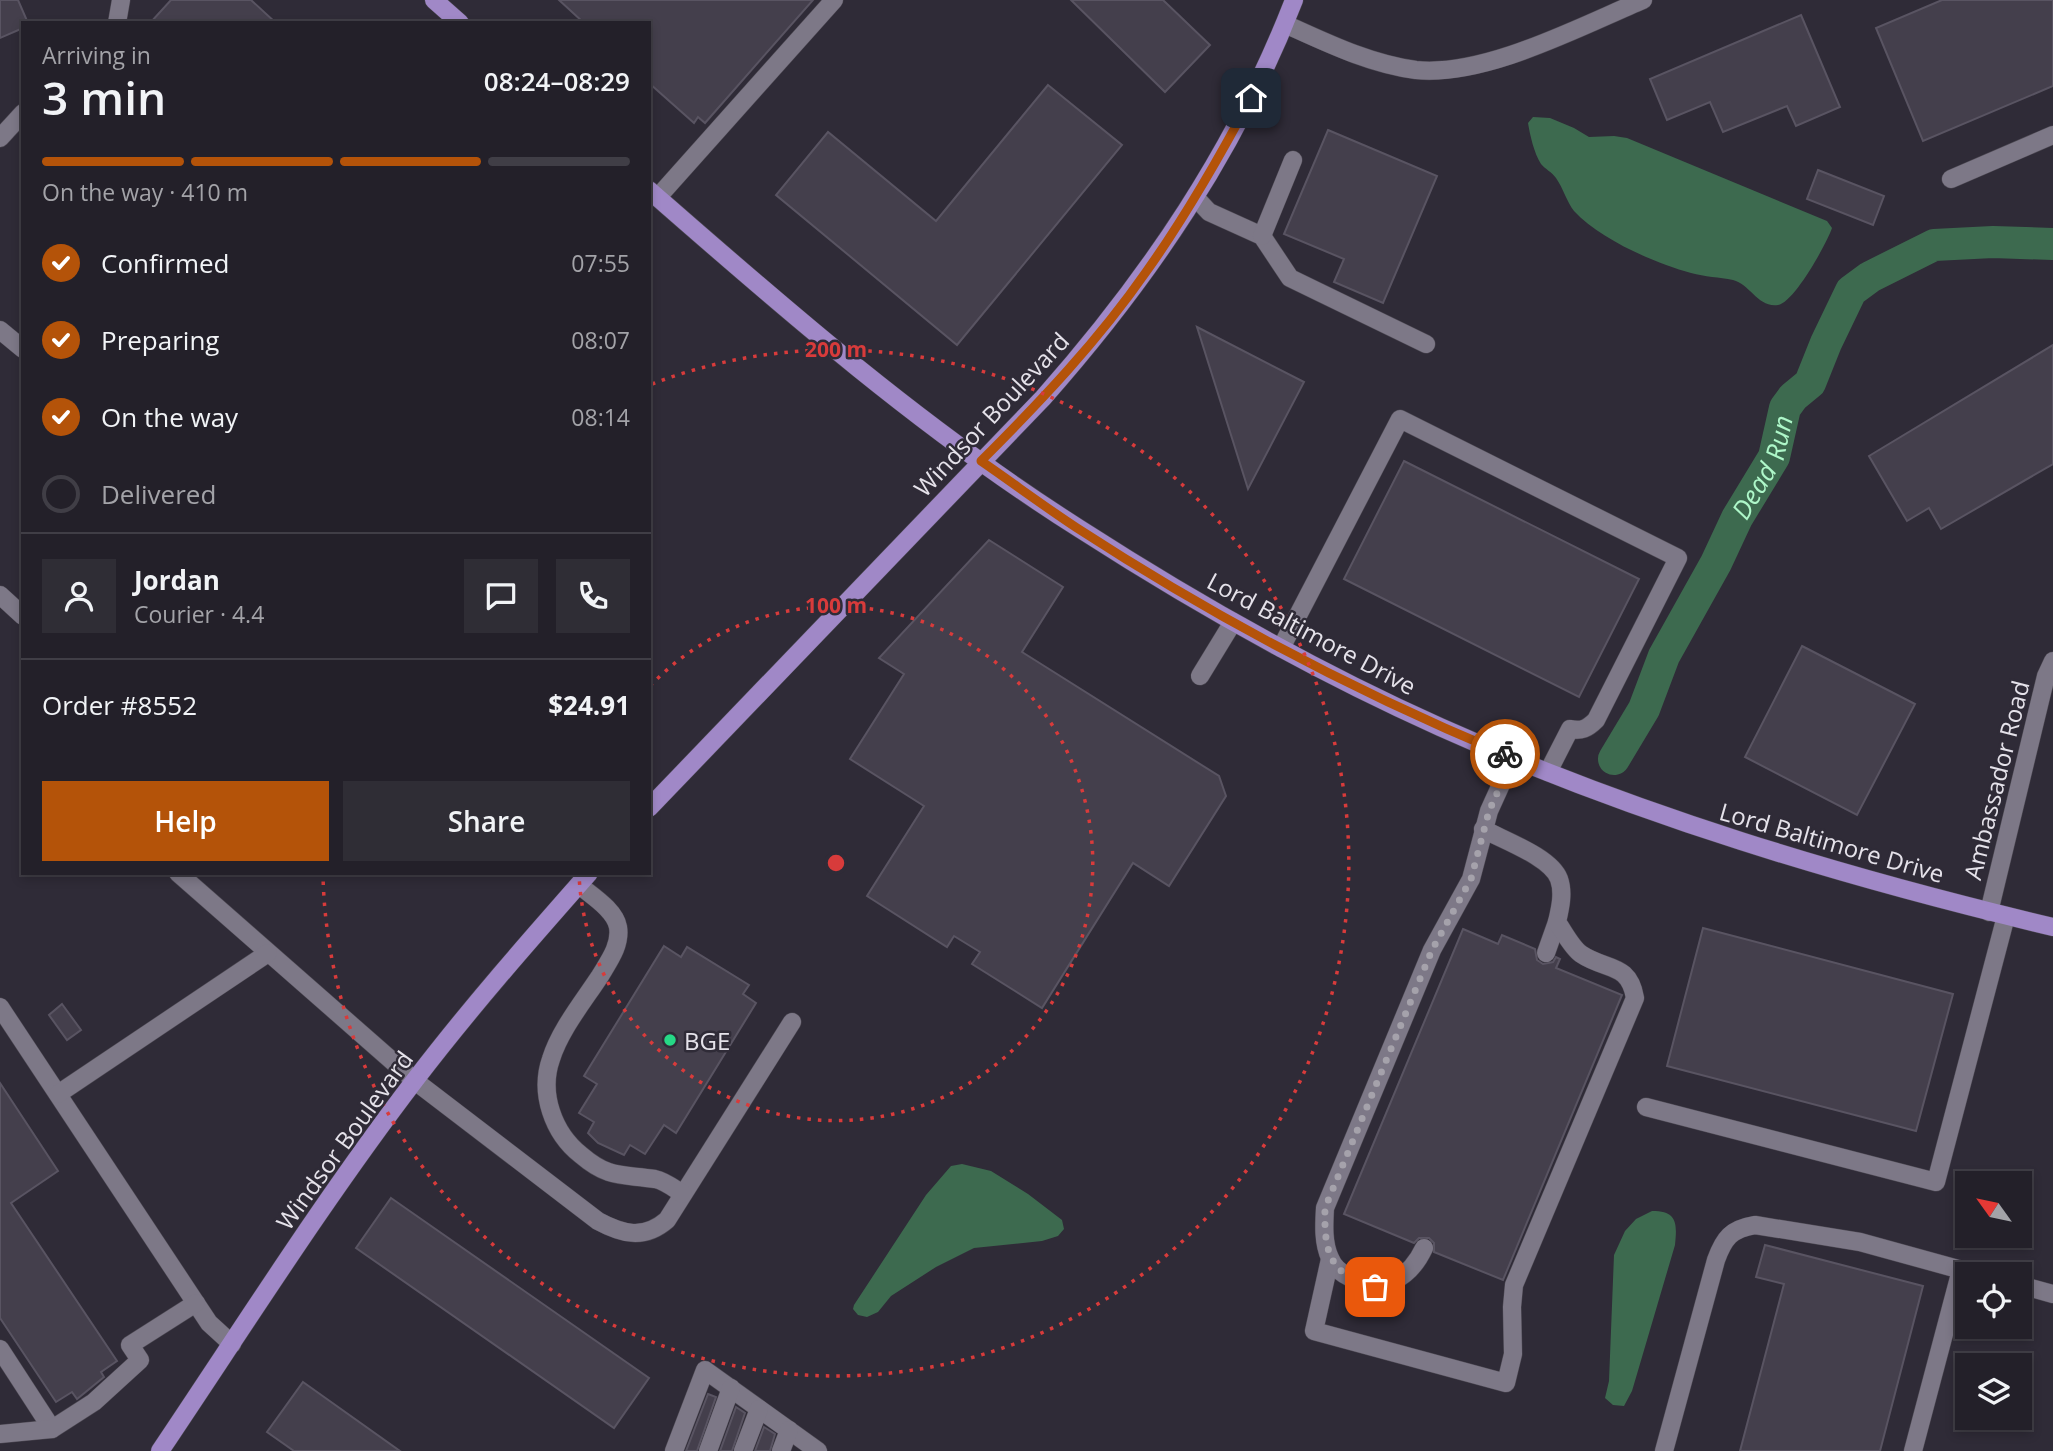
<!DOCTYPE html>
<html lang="en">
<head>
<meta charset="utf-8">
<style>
	body { margin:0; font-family:"Open Sans",sans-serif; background:#2f2d35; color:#f1f3f6; height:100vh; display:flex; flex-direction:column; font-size:26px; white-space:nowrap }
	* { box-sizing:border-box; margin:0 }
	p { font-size:23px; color:#a3a3a8 }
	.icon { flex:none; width:38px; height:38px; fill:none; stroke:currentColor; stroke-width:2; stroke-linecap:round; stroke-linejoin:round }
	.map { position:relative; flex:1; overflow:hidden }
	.details { position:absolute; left:21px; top:21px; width:630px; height:854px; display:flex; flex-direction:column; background:#232029; border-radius:0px; box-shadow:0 4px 10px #0003,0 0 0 2px #403e46 }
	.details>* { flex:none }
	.needle { width:46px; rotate:303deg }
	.fabs { position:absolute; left:1955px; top:1171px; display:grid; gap:14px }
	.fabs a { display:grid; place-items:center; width:77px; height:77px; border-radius:0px; background:#232029; box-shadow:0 4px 10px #0003,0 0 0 2px #403e46; font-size:35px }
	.pin { position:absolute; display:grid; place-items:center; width:60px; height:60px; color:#fff; margin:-30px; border-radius:14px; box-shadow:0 4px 10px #0006 }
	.courier { position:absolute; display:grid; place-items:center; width:70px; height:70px; margin:-35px; border:5px solid #b45309; border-radius:50%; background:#fff; color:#222; box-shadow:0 2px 9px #0007 }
	.headline em { font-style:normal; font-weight:600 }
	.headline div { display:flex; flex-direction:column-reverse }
	.headline { display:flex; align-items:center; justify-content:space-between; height:119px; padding:0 21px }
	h1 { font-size:46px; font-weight:600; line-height:52px }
	.bar { display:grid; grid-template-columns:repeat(4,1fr); gap:10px 7px; align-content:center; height:84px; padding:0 21px }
	.bar i { height:9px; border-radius:5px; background:#403e46 }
	.bar .active { background:#b45309 }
	.bar p { grid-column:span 4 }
	.line { display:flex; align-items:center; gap:18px; padding:0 21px; border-top:2px solid #403e46 }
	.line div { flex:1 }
	.round { display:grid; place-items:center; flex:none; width:74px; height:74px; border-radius:0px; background:#2f2d35 }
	ol { padding:0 21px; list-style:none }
	li { display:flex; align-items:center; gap:21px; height:77px }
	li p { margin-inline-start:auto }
	li .icon { padding:7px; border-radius:50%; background:#b45309; color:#fff; stroke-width:4 }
	li:last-child { color:#a3a3a8 }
	li i { width:38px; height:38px; border:4px solid #403e46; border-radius:50% }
	.button { display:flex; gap:14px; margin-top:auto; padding:14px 21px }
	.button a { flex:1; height:80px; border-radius:0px; background:#b45309; color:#fff; font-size:28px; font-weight:600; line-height:80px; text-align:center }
	.button a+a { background:#2f2d35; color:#f1f3f6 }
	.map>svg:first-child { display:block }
	.water { fill:#3d6a4f }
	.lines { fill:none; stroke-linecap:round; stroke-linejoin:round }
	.river { stroke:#3d6a4f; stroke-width:32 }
	.building { fill:#443f4c; stroke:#595462; stroke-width:2 }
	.minor-casing { stroke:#4d4953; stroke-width:19 }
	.major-casing { stroke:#4d4953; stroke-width:19 }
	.minor { stroke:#7d7887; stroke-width:18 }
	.major { stroke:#a088c7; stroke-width:18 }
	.done { stroke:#a5a2ab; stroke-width:7; stroke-dasharray:0 12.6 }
	.route { stroke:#b45309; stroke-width:9 }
	.ring { fill:none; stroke:#d83b3b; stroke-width:3.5; stroke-dasharray:3.5 7 }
	.poi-dot { fill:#26d886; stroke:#2f2b37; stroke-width:2.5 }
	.labels { text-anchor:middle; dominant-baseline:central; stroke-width:5; stroke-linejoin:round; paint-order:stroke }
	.street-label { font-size:24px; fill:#e5e2ea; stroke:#2f2b37 }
	.poi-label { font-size:24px; fill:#e5e2ea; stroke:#2f2b37; text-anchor:start }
	.water-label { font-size:26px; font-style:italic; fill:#aef7c9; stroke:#2f2b37 }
	.centre { fill:#d83b3b; stroke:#2f2b37; stroke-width:3.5 }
	.ring-label { font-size:21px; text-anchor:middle; font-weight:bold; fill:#d83b3b; stroke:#2f2b37; stroke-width:5; stroke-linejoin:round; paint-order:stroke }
</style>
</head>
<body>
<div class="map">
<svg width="2053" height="1451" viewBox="0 0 2053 1451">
	<rect width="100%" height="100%" fill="#2f2b37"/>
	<g class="water">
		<path d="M1533,117l17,1 24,10 15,9 25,-1 13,2 200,83 5,7c-5,15 -38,75 -54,77 -20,3 -28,-21 -45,-25 -14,-3 -28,-3 -42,-7 -37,-10 -91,-34 -117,-62 -7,-9 -11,-23 -18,-33 -4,-6 -11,-9 -15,-14 -7,-11 -11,-29 -13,-41z"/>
		<path d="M962,1164l29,7 37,23 34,26 2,9 -6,7 -16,5 -68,7 -38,19 -45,29 -13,16 -11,5 -9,-2 -5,-6 1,-4 72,-110 25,-29z"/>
		<path d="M1652,1211c26,0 25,13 23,34l-43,146 -8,15 -11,-1 -8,-7 4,-17 5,-126 11,-24 11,-12z"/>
	</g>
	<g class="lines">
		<path class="river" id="s1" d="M1614,759l30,-50 20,-53 52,-93 21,-45 37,-61 11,-49 8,-11 17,-14 16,-40 25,-52 19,-14 64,-32 59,-3 60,2"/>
	</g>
	<g class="building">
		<path d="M0,0h18l10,23h-5v5l-23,10z"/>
		<path d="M171,0h80l25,23h-126z"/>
		<path d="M559,0h254l-108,123 -7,-6 -4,6 -45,-40v-60h-65z"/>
		<path d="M1071,0h92l47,45 -45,47z"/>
		<path d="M1942,0h111v86l-130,55 -47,-113z"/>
		<path d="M1801,15l39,92 -44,19 -9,-20 -64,26 -13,-30 -43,18 -17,-41z"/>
		<path d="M1048,85l74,60 -165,200 -181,-150 52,-63 108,89z"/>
		<path d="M1328,130l109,46 -54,127 -49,-21 10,-23 -60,-25z"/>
		<path d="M1818,170l66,26 -11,29 -66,-26z"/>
		<path d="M1197,327l107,55 -56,107z"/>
		<path d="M2053,345v119l-112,65 -12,-21 -22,13 -38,-65z"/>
		<path d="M1404,461l235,118 -60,118 -235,-118z"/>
		<path d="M989,540l74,47 -41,65 197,124 7,20 -57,90 -36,-23 -91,145 -70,-44 8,-12 -26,-16 -7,11 -80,-51 57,-90 -74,-47 54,-85 -25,-16z"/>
		<path d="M1802,646l113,58 -58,111 -112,-58z"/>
		<path d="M1703,928l250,66 -37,137 -249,-65z"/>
		<path d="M1463,929l35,15 4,-9 33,14 2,11 6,4 10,-2 3,-5 4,2 -4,9 66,27 -119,285 -69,-28v-9l-5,-5h-10l-5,5 -70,-29z"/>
		<path d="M664,946l17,11 6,-10 62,38 -6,9 13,9 -80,130 -12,-8 -19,29 -15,-9 -6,10 -26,-12 -10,-10 6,-11 -15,-9 18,-29 -13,-8z"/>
		<path d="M62,1004l19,26 -14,10 -18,-25z"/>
		<path d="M0,1083l58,88 -47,32 106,158 -16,11 3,5 -27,22 -5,-7 -16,10 -56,-84z"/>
		<path d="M391,1198l258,180 -35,50 -258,-180z"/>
		<path d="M1765,1245l158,41 -43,165h-140l44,-167 -28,-7z"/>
		<path d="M303,1382l97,69h-106l-27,-19z"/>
		<path d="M708,1394l8,3 -19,54h-11z"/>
		<path d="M736,1407l9,6 -13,38h-12z"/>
		<path d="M764,1427l11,7 -5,17h-15z"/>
	</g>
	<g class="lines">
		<g class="minor-casing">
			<g id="minor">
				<path d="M117,23l4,-23"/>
				<path d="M1285,24c42,19 85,40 131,46 69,7 163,-43 227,-70"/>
				<path d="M0,138l23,-25"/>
				<path d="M1951,179l102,-44"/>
				<path d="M658,197l176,-197"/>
				<path d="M1196,198l13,14 53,24 28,42 136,66"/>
				<path d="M1262,236l31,-76"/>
				<path d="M0,330l23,19"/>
				<path d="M0,595l23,21"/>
				<path d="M1281,648l119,-229 278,139 -82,162c-9,9 -14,11 -26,9l-22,43"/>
				<path d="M1200,676l33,-54"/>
				<path d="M178,873l237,208 183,140c24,13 46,19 69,-1l125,-198"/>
				<path d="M579,885c13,11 36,25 39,42 3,18 -9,34 -18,49 -17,26 -40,54 -49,83 -12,34 2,74 30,96 28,24 41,19 74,24 10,2 20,10 28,15"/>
				<path d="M1989,912l57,-236 7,-15"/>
				<path d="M1546,953l11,-31"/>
				<path d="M0,1007l209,316 23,21"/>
				<path d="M58,1094l210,-141"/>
				<path d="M1646,1107l290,75 70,-266"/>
				<path d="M1424,1248c-14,30 -44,49 -75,29 -8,-4 -16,-11 -19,-19 -7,-15 -6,-33 -5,-50l107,-258 39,-71 18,-68 24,-53"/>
				<path d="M1330,1259l-16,72 192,52 7,-29 -1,-47 2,-22 121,-287c-6,-36 -29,-27 -54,-44 -9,-6 -17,-22 -24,-32 3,-13 7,-29 2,-43 -8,-22 -56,-39 -76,-50"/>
				<path d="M2020,1285l33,9"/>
				<path d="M0,1349l52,80"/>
				<path d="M0,1434l52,-5 42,-27 46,-42 -10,-15 66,-42"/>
				<path d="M674,1451l31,-81 113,81"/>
				<path d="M708,1451l23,-63"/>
				<path d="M743,1451l16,-42"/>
				<path d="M781,1451l8,-21"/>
				<path d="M1664,1451l52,-191c8,-22 15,-31 39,-35l105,17 116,32"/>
				<path d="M1913,1451l48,-181"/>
			</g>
		</g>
		<g class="major-casing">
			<g id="major">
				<path d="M434,0l26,23"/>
				<path d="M649,190c138,121 276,241 431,339 115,74 235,142 360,198 197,88 403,150 613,200"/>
				<path d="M649,808l394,-410c106,-120 193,-248 251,-398"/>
				<path d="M160,1451c84,-125 164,-252 255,-371 55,-72 114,-139 174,-207"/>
			</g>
		</g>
		<use href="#minor" class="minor"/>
		<use href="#major" class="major"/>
	</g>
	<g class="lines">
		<path class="done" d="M1375,1287c-46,-12 -51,-35 -50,-79l107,-258 39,-71 18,-68 24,-53 -8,-4"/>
		<path class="route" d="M1251,98c-32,60 -65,118 -105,174 -48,69 -106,130 -165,189 32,22 64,46 96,67 135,88 279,164 428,226"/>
	</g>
	<g class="ring">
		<path d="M650 686A257 257 0 1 1 579 874"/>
		<path d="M652 384A513 513 0 1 1 323 876"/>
	</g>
	<circle class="poi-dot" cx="670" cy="1040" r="7"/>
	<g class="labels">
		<g class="street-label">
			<text transform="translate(991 414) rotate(-47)">Windsor Boulevard</text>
			<text transform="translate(1312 633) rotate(28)">Lord Baltimore Drive</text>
			<text transform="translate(1996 780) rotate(-76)">Ambassador Road</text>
			<text transform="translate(1832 842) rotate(16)">Lord Baltimore Drive</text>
			<text transform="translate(344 1140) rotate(-54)">Windsor Boulevard</text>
		</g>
		<g class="poi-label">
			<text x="684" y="1040">BGE</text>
		</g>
		<g class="water-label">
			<text stroke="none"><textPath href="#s1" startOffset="329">Dead Run</textPath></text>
		</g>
	</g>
	<circle cx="836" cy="863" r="10" class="centre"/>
	<g class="ring-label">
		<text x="836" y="357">200 m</text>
		<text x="836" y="613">100 m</text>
	</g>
</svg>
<div class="fabs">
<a><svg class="needle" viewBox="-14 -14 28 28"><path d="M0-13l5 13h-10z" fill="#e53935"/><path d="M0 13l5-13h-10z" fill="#a3a3a8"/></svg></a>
<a><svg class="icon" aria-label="locate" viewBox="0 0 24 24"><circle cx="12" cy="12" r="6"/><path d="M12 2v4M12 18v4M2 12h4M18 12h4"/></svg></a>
<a><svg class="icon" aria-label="layers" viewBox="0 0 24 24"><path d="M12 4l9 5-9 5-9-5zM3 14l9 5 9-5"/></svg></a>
</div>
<div class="pin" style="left:1375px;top:1287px;background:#ea580c"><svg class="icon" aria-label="bag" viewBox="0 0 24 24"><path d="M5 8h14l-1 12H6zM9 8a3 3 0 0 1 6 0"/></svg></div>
<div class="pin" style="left:1251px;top:98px;background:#1f2937"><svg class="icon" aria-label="home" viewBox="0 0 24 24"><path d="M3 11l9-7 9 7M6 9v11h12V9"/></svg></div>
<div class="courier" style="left:1505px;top:754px"><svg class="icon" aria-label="bike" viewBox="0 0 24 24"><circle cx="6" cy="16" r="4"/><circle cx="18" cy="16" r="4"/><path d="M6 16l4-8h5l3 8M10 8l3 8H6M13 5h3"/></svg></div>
<section class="details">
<div class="headline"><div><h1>3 min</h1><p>Arriving in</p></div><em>08:24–08:29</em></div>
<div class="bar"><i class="active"></i><i class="active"></i><i class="active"></i><i></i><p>On the way · 410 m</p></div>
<ol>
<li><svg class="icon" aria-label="check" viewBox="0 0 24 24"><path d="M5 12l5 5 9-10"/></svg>Confirmed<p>07:55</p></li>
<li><svg class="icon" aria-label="check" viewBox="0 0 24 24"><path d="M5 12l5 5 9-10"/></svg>Preparing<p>08:07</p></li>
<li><svg class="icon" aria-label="check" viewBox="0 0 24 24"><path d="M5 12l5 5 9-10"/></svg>On the way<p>08:14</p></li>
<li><i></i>Delivered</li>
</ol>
<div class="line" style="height:126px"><a class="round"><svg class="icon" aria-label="person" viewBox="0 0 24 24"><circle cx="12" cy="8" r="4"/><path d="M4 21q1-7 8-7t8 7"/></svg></a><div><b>Jordan</b><p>Courier · 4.4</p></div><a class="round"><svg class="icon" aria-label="chat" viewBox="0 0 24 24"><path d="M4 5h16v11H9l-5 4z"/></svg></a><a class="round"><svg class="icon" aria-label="phone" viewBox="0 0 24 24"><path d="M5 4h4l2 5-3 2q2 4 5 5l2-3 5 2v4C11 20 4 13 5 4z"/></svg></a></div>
<div class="line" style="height:91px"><div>Order #8552</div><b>$24.91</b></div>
<div class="button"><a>Help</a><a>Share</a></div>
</section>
</div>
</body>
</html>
